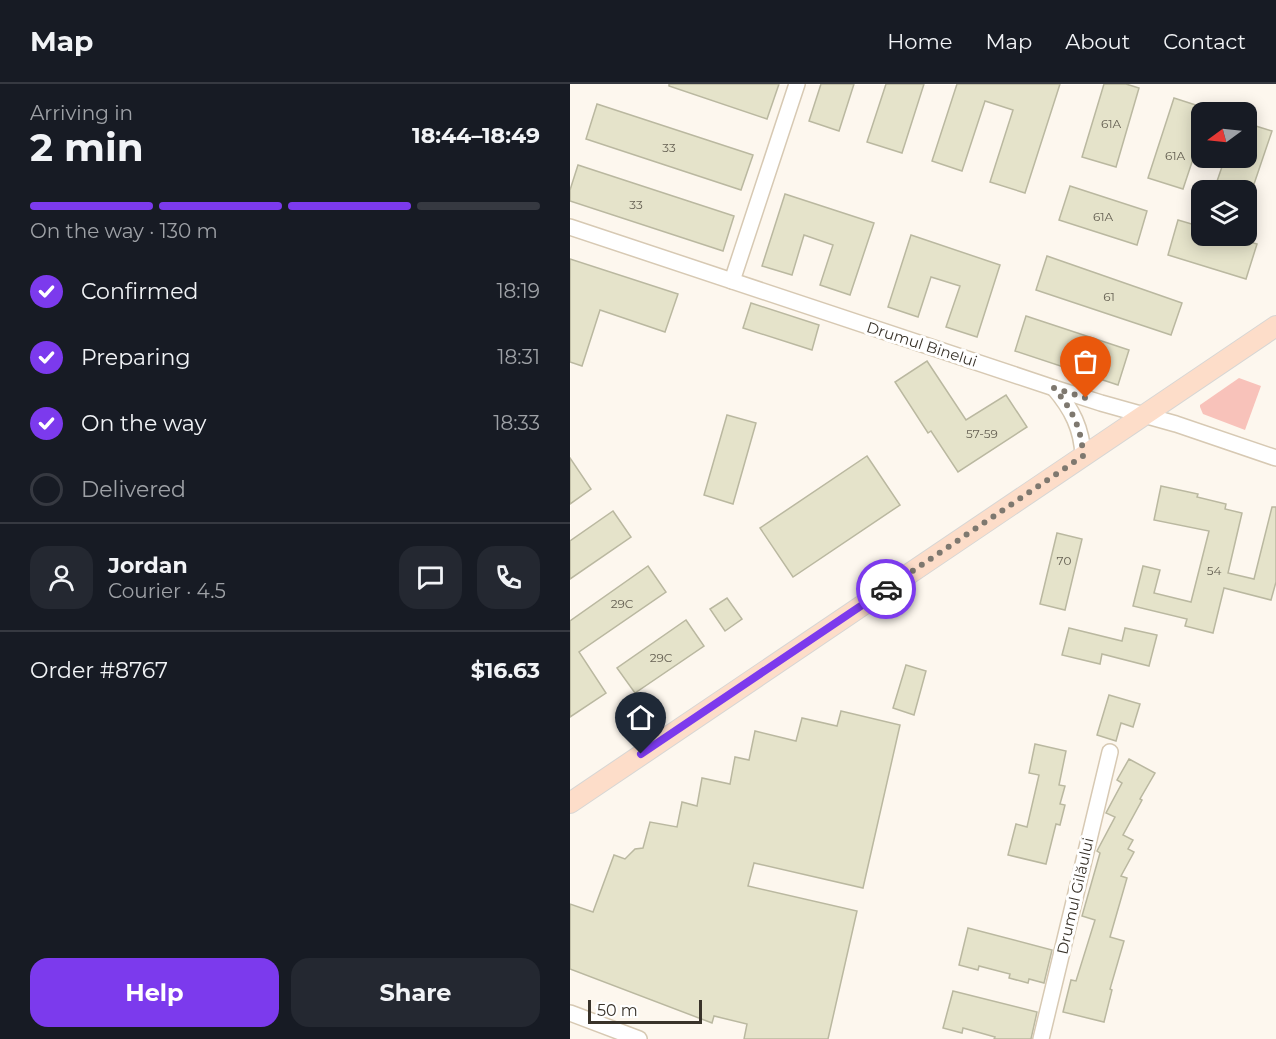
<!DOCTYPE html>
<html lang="en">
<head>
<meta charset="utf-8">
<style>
	body { margin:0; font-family:Montserrat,sans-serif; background:#242831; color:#f1f3f6; height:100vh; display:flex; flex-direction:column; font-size:22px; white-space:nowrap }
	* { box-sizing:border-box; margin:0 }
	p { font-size:20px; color:#9ea1a6 }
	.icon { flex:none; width:33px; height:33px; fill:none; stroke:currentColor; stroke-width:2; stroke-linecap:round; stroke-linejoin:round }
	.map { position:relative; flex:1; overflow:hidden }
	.panel { display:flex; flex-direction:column; background:#171b24; width:570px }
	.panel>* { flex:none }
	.needle { width:39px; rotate:255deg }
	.controls { position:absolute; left:621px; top:18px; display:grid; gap:12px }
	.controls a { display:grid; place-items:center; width:66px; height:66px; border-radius:12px; background:#171b24; box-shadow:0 3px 15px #0003; font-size:30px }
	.scale { position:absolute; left:18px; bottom:15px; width:114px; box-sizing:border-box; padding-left:6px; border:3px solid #39332a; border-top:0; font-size:16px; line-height:21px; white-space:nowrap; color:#39332a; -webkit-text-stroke:4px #fff; paint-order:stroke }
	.pin { position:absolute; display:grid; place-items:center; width:51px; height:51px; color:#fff; margin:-62px -26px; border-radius:50% 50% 50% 0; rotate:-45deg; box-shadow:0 0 6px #0007 }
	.pin .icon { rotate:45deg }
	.courier { position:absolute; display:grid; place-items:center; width:60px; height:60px; margin:-30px; border:4px solid #7c3aed; border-radius:50%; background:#fff; color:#222; box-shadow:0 2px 8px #0007 }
	.head em { font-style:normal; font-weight:700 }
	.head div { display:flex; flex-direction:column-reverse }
	.head { display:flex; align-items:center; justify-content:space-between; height:102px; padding:0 30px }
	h1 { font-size:39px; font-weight:700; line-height:45px }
	.bar { display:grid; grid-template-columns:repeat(4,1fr); gap:9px 6px; align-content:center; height:72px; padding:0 30px }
	.bar i { height:8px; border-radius:4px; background:#363941 }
	.bar .on { background:#7c3aed }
	.bar p { grid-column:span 4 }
	.line { display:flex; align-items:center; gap:15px; padding:0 30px; border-top:2px solid #363941 }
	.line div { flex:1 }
	.round { display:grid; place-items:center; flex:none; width:63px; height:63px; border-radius:18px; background:#242831 }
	ol { padding:0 30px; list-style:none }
	li { display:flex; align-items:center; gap:18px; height:66px }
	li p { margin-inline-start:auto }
	li .icon { padding:6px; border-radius:50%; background:#7c3aed; color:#fff; stroke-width:4 }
	li:last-child { color:#9ea1a6 }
	li i { width:33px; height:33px; border:3px solid #363941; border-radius:50% }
	.action { display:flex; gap:12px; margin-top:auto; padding:12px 30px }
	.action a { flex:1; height:69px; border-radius:18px; background:#7c3aed; color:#fff; font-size:24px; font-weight:700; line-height:69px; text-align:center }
	.action a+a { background:#242831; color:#f1f3f6 }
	header { display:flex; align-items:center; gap:36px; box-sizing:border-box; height:84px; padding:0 30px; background:#171b24; border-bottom:2px solid #363941 }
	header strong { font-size:28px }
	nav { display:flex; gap:33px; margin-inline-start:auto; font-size:21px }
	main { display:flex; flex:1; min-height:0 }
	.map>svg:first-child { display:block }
	.green { fill:#f8c2ba }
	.building { fill:#e5e3ca; stroke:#bab8a0; stroke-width:1.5 }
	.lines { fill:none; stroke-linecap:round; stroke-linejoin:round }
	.minor-casing { stroke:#d7c9b3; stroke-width:18 }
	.major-casing { stroke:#d7d6d4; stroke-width:22 }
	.minor { stroke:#fff; stroke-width:15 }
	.major { stroke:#fdddc9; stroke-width:20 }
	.done { stroke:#7e786f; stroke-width:6; stroke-dasharray:0 10.8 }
	.route { stroke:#7c3aed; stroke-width:8 }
	.labels { text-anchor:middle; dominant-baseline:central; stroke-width:6; stroke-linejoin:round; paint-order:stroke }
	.number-label { font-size:12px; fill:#645f52 }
	.street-label { font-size:15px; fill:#39332a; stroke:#fff }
</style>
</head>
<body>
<header>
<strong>Map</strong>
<nav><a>Home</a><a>Map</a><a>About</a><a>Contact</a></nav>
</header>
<main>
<section class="panel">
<div class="head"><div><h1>2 min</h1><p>Arriving in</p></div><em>18:44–18:49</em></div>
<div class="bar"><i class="on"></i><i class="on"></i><i class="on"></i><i></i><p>On the way · 130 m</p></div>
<ol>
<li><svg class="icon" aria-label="check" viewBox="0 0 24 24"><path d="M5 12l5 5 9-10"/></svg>Confirmed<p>18:19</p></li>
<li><svg class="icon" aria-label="check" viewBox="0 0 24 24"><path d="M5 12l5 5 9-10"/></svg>Preparing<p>18:31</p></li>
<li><svg class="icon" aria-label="check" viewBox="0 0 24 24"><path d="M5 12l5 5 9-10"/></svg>On the way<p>18:33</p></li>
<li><i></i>Delivered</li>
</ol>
<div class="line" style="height:108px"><a class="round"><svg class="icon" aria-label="person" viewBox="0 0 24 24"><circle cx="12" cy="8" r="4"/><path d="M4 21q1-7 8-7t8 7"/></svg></a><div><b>Jordan</b><p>Courier · 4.5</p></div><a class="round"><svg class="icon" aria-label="chat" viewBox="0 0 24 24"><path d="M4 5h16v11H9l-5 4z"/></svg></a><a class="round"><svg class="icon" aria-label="phone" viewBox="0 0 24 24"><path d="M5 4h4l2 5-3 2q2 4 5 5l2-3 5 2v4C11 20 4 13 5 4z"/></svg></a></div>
<div class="line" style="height:78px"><div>Order #8767</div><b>$16.63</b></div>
<div class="action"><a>Help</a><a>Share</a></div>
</section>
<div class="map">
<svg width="706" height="955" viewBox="0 0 706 955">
	<rect width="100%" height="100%" fill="#fdf7ee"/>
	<path class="green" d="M669,294l22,8 -16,44 -42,-16 -3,-7v-2z"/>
	<g class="building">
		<path d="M99,0h110l-12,35 -98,-33z"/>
		<path d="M251,0h33l-15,47 -30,-10z"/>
		<path d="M316,0h38l-22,69 -35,-11z"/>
		<path d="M387,0h103l-35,109 -35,-11 23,-72 -28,-9 -23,70 -30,-10z"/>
		<path d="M534,0h22l13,4 -23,79 -34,-10z"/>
		<path d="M604,14l28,9v25l-19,57 -35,-11z"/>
		<path d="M27,20l156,51 -12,35 -155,-51z"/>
		<path d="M676,39l26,8 -20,59h-38l11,-32h21z"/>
		<path d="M8,81l156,51 -11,35 -153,-50v-11z"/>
		<path d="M500,102l77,25 -10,34 -78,-25z"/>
		<path d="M215,110l89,29 -24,72 -30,-10 13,-40 -29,-10 -12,40 -30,-9z"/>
		<path d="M608,136l24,7v9h26l29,8 -11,35 -78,-24z"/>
		<path d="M341,151l89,30 -23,72 -31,-10 14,-41 -29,-9 -13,40 -30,-10z"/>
		<path d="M477,172l135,47 -11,32 -135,-45z"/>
		<path d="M0,175l108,35 -13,38 -65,-22 -18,56 -12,-4z"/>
		<path d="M181,219l68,22 -7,25 -69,-22z"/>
		<path d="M456,232l103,34 -11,35 -103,-34z"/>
		<path d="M357,277l39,59 40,-25 21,32 -69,45 -27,-41 -3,2 -33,-51z"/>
		<path d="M157,331l29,8 -23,81 -29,-9z"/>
		<path d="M297,372l33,49 -107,72 -33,-49z"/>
		<path d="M0,374l21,31 -21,15z"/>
		<path d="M591,402l37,8 -1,3 29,7 -1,5 17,4 -14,60 26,6 18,-72h4v75l-5,18 -47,-12 -11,45 -28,-7 2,-7 -54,-13 10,-40 17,4 -6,23 37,9 18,-71 -55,-11z"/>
		<path d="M43,427l18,26 -61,42v-38z"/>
		<path d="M487,449l25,6 -17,71 -25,-6z"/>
		<path d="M78,482l18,26 -87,60 27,41 -36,24v-96z"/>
		<path d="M157,514l15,21 -17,12 -15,-22z"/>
		<path d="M116,536l18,26 -69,47 -18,-25z"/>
		<path d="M499,544l53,13 3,-13 32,7 -8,31 -47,-12 -2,10 -38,-9z"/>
		<path d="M336,581l20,6 -12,44 -21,-7z"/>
		<path d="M539,611l31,9 -7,23 -12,-4 -5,18 -19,-6z"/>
		<path d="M271,627l59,14 -37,163 -109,-25 -6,23 109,25 -29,128h-84l3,-15 -33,-8 -2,7 -142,-54v-65l23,8 21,-57 11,4 10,-10 8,-1 7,-26 27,5 5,-25 15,4 5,-28 28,6 5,-27 14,3 6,-29 41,10 6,-23 35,8z"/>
		<path d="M465,660l31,7 -7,34 6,1 -5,18 5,1 -5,20 -4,-1 -10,40 -38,-9 8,-31 11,3 12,-52 -10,-2z"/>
		<path d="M559,675l26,14 -15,26 2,1 -19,35 10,5 -5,9 6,3 -13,24 6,2 -17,59 14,4 -14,48 2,1 -8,32 -41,-10 8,-32 5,1 19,-61 -13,-4 18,-63 -3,-2 18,-34 -9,-4 16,-30 -5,-3z"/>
		<path d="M398,844l84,22 -8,33 -15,-4 -1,4 -19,-5 1,-4 -31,-8 -1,4 -19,-5z"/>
		<path d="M383,907l84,21 -6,27h-37l1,-2 -32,-9 -1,5 -19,-5z"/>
	</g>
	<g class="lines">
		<g class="minor-casing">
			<g id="minor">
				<path d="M0,143l484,161 47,15 75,21 100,34"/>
				<path d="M162,197l65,-197"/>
				<path d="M484,304c18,21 28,41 29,68"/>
				<path d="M0,929l69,26"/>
				<path d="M471,955l69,-287"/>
			</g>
		</g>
		<g class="major-casing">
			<path id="major" d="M0,719l706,-477"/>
		</g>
		<use href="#minor" class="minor"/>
		<use href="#major" class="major"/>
	</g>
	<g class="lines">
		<path class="done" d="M316,505l197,-133c-1,-27 -11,-47 -29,-68l32,10"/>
		<path class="route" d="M71,670l245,-165"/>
	</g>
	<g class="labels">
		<g class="number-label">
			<text x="541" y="39">61A</text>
			<text x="99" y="63">33</text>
			<text x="605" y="71">61A</text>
			<text x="66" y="120">33</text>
			<text x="533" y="132">61A</text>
			<text x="539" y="212">61</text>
			<text x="412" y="349">57-59</text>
			<text x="494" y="476">70</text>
			<text x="644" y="486">54</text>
			<text x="52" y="519">29C</text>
			<text x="91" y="573">29C</text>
		</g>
		<g class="street-label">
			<text transform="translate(352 260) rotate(18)">Drumul Binelui</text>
			<text transform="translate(505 812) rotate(-77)">Drumul Gilăului</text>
		</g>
	</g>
</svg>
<div class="controls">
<a><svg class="needle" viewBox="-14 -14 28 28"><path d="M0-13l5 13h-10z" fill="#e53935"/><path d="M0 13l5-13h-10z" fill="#9ea1a6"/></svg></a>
<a><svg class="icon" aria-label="layers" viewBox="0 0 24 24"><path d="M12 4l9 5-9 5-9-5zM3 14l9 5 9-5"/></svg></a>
</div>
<div class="scale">50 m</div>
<div class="pin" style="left:516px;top:314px;background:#ea580c"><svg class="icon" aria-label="bag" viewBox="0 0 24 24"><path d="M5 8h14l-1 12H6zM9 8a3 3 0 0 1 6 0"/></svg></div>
<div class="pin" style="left:71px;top:670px;background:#1f2937"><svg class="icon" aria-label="home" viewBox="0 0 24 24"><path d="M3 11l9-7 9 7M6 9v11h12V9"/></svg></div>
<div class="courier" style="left:316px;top:505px"><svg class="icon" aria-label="car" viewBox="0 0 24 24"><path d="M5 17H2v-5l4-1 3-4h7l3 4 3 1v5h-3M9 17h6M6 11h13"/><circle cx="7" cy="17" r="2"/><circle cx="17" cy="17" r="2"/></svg></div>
</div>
</main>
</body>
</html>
